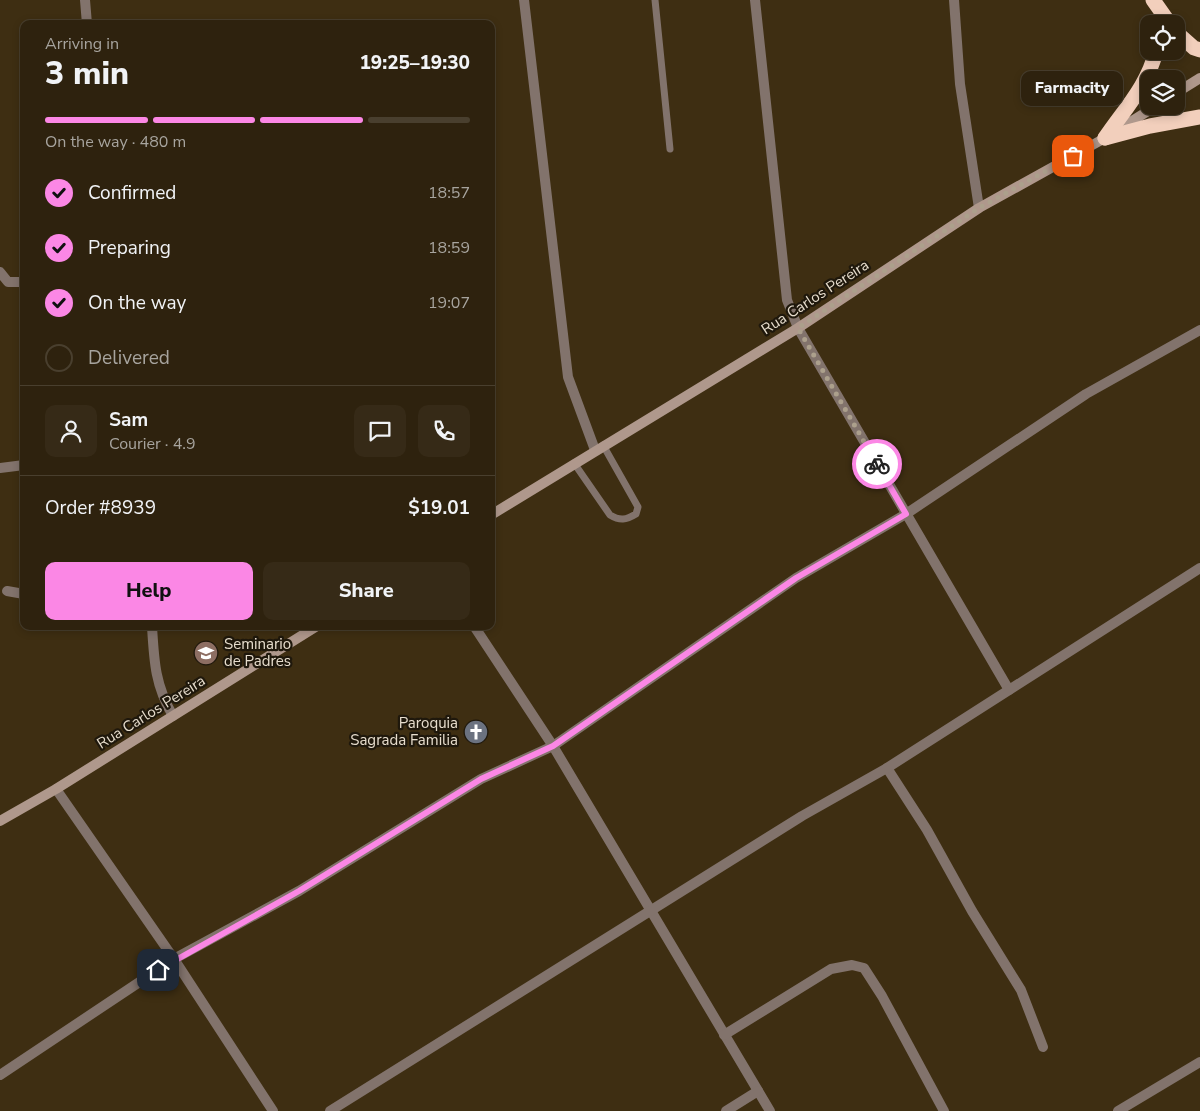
<!DOCTYPE html>
<html lang="en">
<head>
<meta charset="utf-8">
<style>
	body { margin:0; font-family:"Nunito Sans",sans-serif; background:#362a17; color:#f1f3f6; height:100vh; display:flex; flex-direction:column; font-size:19px; white-space:nowrap }
	* { box-sizing:border-box; margin:0 }
	p { font-size:16px; color:#a7a49e }
	.icon { flex:none; width:28px; height:28px; fill:none; stroke:currentColor; stroke-width:2; stroke-linecap:round; stroke-linejoin:round }
	.map { position:relative; flex:1; overflow:hidden }
	.sheet { position:absolute; left:20px; top:20px; width:475px; height:610px; display:flex; flex-direction:column; background:#2e220e; border-radius:10px; box-shadow:0 2px 8px #0003,0 0 0 1px #493f2e }
	.sheet>* { flex:none }
	.controls { position:absolute; left:1140px; top:15px; display:grid; gap:10px }
	.controls a { display:grid; place-items:center; width:45px; height:45px; border-radius:10px; background:#2e220e; box-shadow:0 2px 8px #0003,0 0 0 1px #493f2e; font-size:25px }
	.pin { position:absolute; display:grid; place-items:center; width:42px; height:42px; color:#fff; margin:-21px; border-radius:10px; box-shadow:0 2px 8px #0006 }
	.courier { position:absolute; display:grid; place-items:center; width:50px; height:50px; margin:-25px; border:4px solid #fb87e5; border-radius:50%; background:#fff; color:#222; box-shadow:0 1px 6px #0007 }
	.bubble { position:absolute; height:35px; border-radius:10px; background:#2e220e; box-shadow:0 2px 8px #0003,0 0 0 1px #493f2e; font-size:16px; font-weight:800; line-height:35px; text-align:center }
	.headline em { font-style:normal; font-weight:800 }
	.headline div { display:flex; flex-direction:column-reverse }
	.headline { display:flex; align-items:center; justify-content:space-between; height:85px; padding:0 25px }
	h1 { font-size:32px; font-weight:800; line-height:38px }
	.bar { display:grid; grid-template-columns:repeat(4,1fr); gap:8px 5px; align-content:center; height:60px; padding:0 25px }
	.bar i { height:6px; border-radius:4px; background:#493f2e }
	.bar .on { background:#fb87e5 }
	.bar p { grid-column:span 4 }
	.line { display:flex; align-items:center; gap:12px; padding:0 25px; border-top:1px solid #493f2e }
	.line div { flex:1 }
	.round { display:grid; place-items:center; flex:none; width:52px; height:52px; border-radius:10px; background:#362a17 }
	ol { padding:0 25px; list-style:none }
	li { display:flex; align-items:center; gap:15px; height:55px }
	li p { margin-inline-start:auto }
	li .icon { padding:5px; border-radius:50%; background:#fb87e5; color:#111; stroke-width:4 }
	li:last-child { color:#a7a49e }
	li i { width:28px; height:28px; border:2px solid #493f2e; border-radius:50% }
	.cta { display:flex; gap:10px; margin-top:auto; padding:10px 25px }
	.cta a { flex:1; height:58px; border-radius:10px; background:#fb87e5; color:#111; font-size:20px; font-weight:800; line-height:58px; text-align:center }
	.cta a+a { background:#362a17; color:#f1f3f6 }
	.map>svg:first-child { display:block }
	.lines { fill:none; stroke-linecap:round; stroke-linejoin:round }
	.lane { stroke:#82736c; stroke-width:7 }
	.street { stroke:#82736c; stroke-width:10 }
	.secondary { stroke:#af988c; stroke-width:10 }
	.highway { stroke:#f2cfbc; stroke-width:15 }
	.done { stroke:#aca08c; stroke-width:5; stroke-dasharray:0 9 }
	.route { stroke:#fb87e5; stroke-width:6 }
	.labels { text-anchor:middle; dominant-baseline:central; stroke-width:4.5; stroke-linejoin:round; paint-order:stroke }
	.street-label { font-size:15px; fill:#e7ddcd; stroke:#1f180c }
	.poi-label { font-size:15px; fill:#e7ddcd; stroke:#1f180c; text-anchor:start }
</style>
</head>
<body>
<div class="map">
<svg width="1200" height="1111" viewBox="0 0 1200 1111">
	<rect width="100%" height="100%" fill="#3e2e12"/>
	<g class="lines">
		<g class="lane">
			<path d="M655,0l15,149"/>
			<path d="M574,463l36,52c10,6 16,5 26,-1l2,-7 -35,-62"/>
		</g>
		<g class="street">
			<path d="M85,0l2,24"/>
			<path d="M524,0l44,377 27,73"/>
			<path d="M755,0l32,300 11,28 211,362"/>
			<path d="M954,0l6,84 19,124"/>
			<path d="M0,272l8,10h16"/>
			<path d="M0,468l24,-3"/>
			<path d="M7,591l17,3"/>
			<path d="M152,626c2,35 3,59 21,90"/>
			<path d="M474,626l79,120 217,365"/>
			<path d="M887,768l40,62 45,81 49,79 22,57"/>
			<path d="M56,789l118,170 99,152"/>
			<path d="M724,1035l107,-66 21,-4 12,3 18,28 62,115"/>
			<path d="M0,1075l174,-116 125,-68 182,-112 72,-33 243,-168 110,-64 180,-120 114,-64"/>
			<path d="M330,1111l472,-295 85,-48 313,-200"/>
			<path d="M726,1111l32,-20"/>
			<path d="M1118,1111l82,-49"/>
		</g>
		<g class="secondary">
			<path d="M1176,93l24,-15"/>
			<path d="M491,515l307,-187 181,-120 126,-70 51,-32"/>
			<path d="M0,821l56,-32 261,-163"/>
		</g>
		<g class="highway">
			<path d="M1153,0l17,24"/>
			<path d="M1176,32l18,16 6,2"/>
			<path d="M1105,138c19,-28 43,-53 51,-87"/>
			<path d="M1105,138l45,-12 50,-9"/>
		</g>
	</g>
	<g class="lines">
		<path class="done" d="M877,464l-79,-136 181,-120 94,-52"/>
		<path class="route" d="M158,970l141,-79 182,-112 72,-33 243,-168 110,-64 -29,-50"/>
	</g>
	<defs>
		<g id="university-disc" transform="scale(1.25)"><circle r="9.5" fill="#8d6e63" stroke="#1f180c"/><path d="M0-5L7-2L0 1L-7-2ZM-4 1L0 2.5L4 1V4Q0 6-4 4Z" fill="#fff"/></g>
		<g id="church-disc" transform="scale(1.25)"><circle r="9.5" fill="#6b7280" stroke="#1f180c"/><path d="M-1.2-6h2.4v3.5h3.3v2.4h-3.3V6h-2.4V-.1h-3.3v-2.4h3.3Z" fill="#fff"/></g>
	</defs>
	<g fill-rule="evenodd">
		<use href="#university-disc" x="206" y="653"/>
		<use href="#church-disc" x="476" y="732"/>
	</g>
	<g class="labels">
		<g class="street-label">
			<text transform="translate(815 297) rotate(-33)">Rua Carlos Pereira</text>
			<text transform="translate(151 712) rotate(-32)">Rua Carlos Pereira</text>
		</g>
		<g class="poi-label">
			<text x="224" y="644">Seminario<tspan x="224" dy="17">de Padres</tspan></text>
			<text x="458" y="723" text-anchor="end">Paroquia<tspan x="458" dy="17">Sagrada Familia</tspan></text>
		</g>
	</g>
</svg>
<div class="controls">
<a><svg class="icon" aria-label="locate" viewBox="0 0 24 24"><circle cx="12" cy="12" r="6"/><path d="M12 2v4M12 18v4M2 12h4M18 12h4"/></svg></a>
<a><svg class="icon" aria-label="layers" viewBox="0 0 24 24"><path d="M12 4l9 5-9 5-9-5zM3 14l9 5 9-5"/></svg></a>
</div>
<div class="pin" style="left:1073px;top:156px;background:#ea580c"><svg class="icon" aria-label="bag" viewBox="0 0 24 24"><path d="M5 8h14l-1 12H6zM9 8a3 3 0 0 1 6 0"/></svg></div>
<div class="pin" style="left:158px;top:970px;background:#1f2937"><svg class="icon" aria-label="home" viewBox="0 0 24 24"><path d="M3 11l9-7 9 7M6 9v11h12V9"/></svg></div>
<div class="courier" style="left:877px;top:464px"><svg class="icon" aria-label="bike" viewBox="0 0 24 24"><circle cx="6" cy="16" r="4"/><circle cx="18" cy="16" r="4"/><path d="M6 16l4-8h5l3 8M10 8l3 8H6M13 5h3"/></svg></div>
<div class="bubble" style="left:1021px;top:71px;width:102px">Farmacity</div>
<section class="sheet">
<div class="headline"><div><h1>3 min</h1><p>Arriving in</p></div><em>19:25–19:30</em></div>
<div class="bar"><i class="on"></i><i class="on"></i><i class="on"></i><i></i><p>On the way · 480 m</p></div>
<ol>
<li><svg class="icon" aria-label="check" viewBox="0 0 24 24"><path d="M5 12l5 5 9-10"/></svg>Confirmed<p>18:57</p></li>
<li><svg class="icon" aria-label="check" viewBox="0 0 24 24"><path d="M5 12l5 5 9-10"/></svg>Preparing<p>18:59</p></li>
<li><svg class="icon" aria-label="check" viewBox="0 0 24 24"><path d="M5 12l5 5 9-10"/></svg>On the way<p>19:07</p></li>
<li><i></i>Delivered</li>
</ol>
<div class="line" style="height:90px"><a class="round"><svg class="icon" aria-label="person" viewBox="0 0 24 24"><circle cx="12" cy="8" r="4"/><path d="M4 21q1-7 8-7t8 7"/></svg></a><div><b>Sam</b><p>Courier · 4.9</p></div><a class="round"><svg class="icon" aria-label="chat" viewBox="0 0 24 24"><path d="M4 5h16v11H9l-5 4z"/></svg></a><a class="round"><svg class="icon" aria-label="phone" viewBox="0 0 24 24"><path d="M5 4h4l2 5-3 2q2 4 5 5l2-3 5 2v4C11 20 4 13 5 4z"/></svg></a></div>
<div class="line" style="height:65px"><div>Order #8939</div><b>$19.01</b></div>
<div class="cta"><a>Help</a><a>Share</a></div>
</section>
</div>
</body>
</html>
